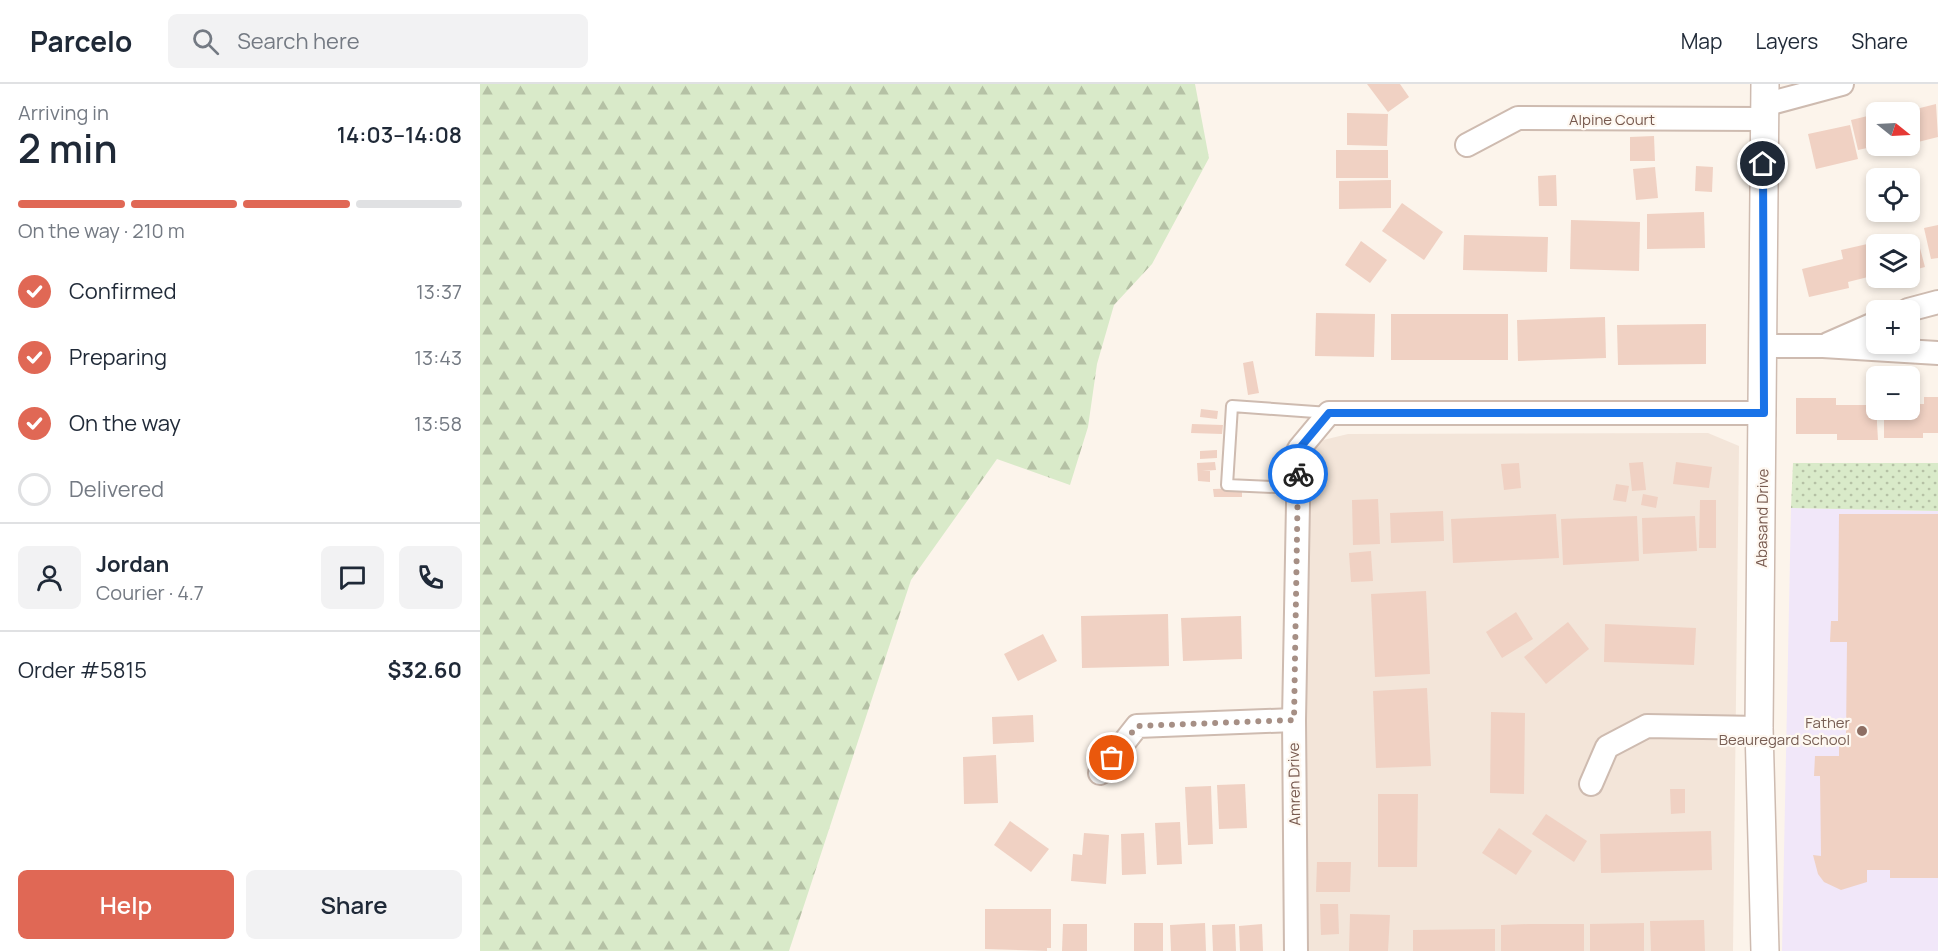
<!DOCTYPE html>
<html lang="en">
<head>
<meta charset="utf-8">
<style>
	body { margin:0; font-family:Manrope,sans-serif; background:#f2f2f3; color:#1f2937; height:100vh; display:flex; flex-direction:column; font-size:22px; white-space:nowrap }
	* { box-sizing:border-box; margin:0 }
	p { font-size:20px; color:#747a83 }
	.icon { flex:none; width:33px; height:33px; fill:none; stroke:currentColor; stroke-width:2; stroke-linecap:round; stroke-linejoin:round }
	.map { position:relative; flex:1; overflow:hidden }
	.side { display:flex; flex-direction:column; background:#fff; width:480px }
	.side>* { flex:none }
	.needle { width:39px; rotate:108deg }
	.tools { position:absolute; left:1386px; top:18px; display:grid; gap:12px }
	.tools a { display:grid; place-items:center; width:54px; height:54px; border-radius:9px; background:#fff; box-shadow:0 3px 9px #0003; font-size:30px }
	.pin { position:absolute; display:grid; place-items:center; width:51px; height:51px; color:#fff; margin:-26px; border:3px solid #fff; border-radius:50%; box-shadow:0 2px 6px #0007 }
	.courier { position:absolute; display:grid; place-items:center; width:60px; height:60px; margin:-30px; border:4px solid #1a73e8; border-radius:50%; background:#fff; color:#222; box-shadow:0 2px 8px #0007 }
	.summary em { font-style:normal; font-weight:600 }
	.summary div { display:flex; flex-direction:column-reverse }
	.summary { display:flex; align-items:center; justify-content:space-between; height:102px; padding:0 18px }
	h1 { font-size:39px; font-weight:600; line-height:45px }
	.bar { display:grid; grid-template-columns:repeat(4,1fr); gap:9px 6px; align-content:center; height:72px; padding:0 18px }
	.bar i { height:8px; border-radius:4px; background:#e0e1e3 }
	.bar .on { background:#e06855 }
	.bar p { grid-column:span 4 }
	.line { display:flex; align-items:center; gap:15px; padding:0 18px; border-top:2px solid #e0e1e3 }
	.line div { flex:1 }
	.round { display:grid; place-items:center; flex:none; width:63px; height:63px; border-radius:9px; background:#f2f2f3 }
	ol { padding:0 18px; list-style:none }
	li { display:flex; align-items:center; gap:18px; height:66px }
	li p { margin-inline-start:auto }
	li .icon { padding:6px; border-radius:50%; background:#e06855; color:#fff; stroke-width:4 }
	li:last-child { color:#747a83 }
	li i { width:33px; height:33px; border:3px solid #e0e1e3; border-radius:50% }
	.primary-button { display:flex; gap:12px; margin-top:auto; padding:12px 18px }
	.primary-button a { flex:1; height:69px; border-radius:9px; background:#e06855; color:#fff; font-size:24px; font-weight:600; line-height:69px; text-align:center }
	.primary-button a+a { background:#f2f2f3; color:#1f2937 }
	header { display:flex; align-items:center; gap:36px; box-sizing:border-box; height:84px; padding:0 30px; background:#fff; border-bottom:2px solid #e0e1e3 }
	header strong { font-size:28px }
	nav { display:flex; gap:33px; margin-inline-start:auto; font-size:21px }
	.search { width:420px; height:54px; background:#f2f2f3; display:flex; align-items:center; gap:15px; box-sizing:border-box; padding:0 21px; border-radius:9px; color:#747a83; font-size:22px }
	main { display:flex; flex:1; min-height:0 }
	.map>svg:first-child { display:block }
	.residential { fill:#f3e5d9 }
	.education { fill:#f1e7f9 }
	.forest { fill:url(#forest-firs) }
	.park { fill:url(#park-dots) }
	.building { fill:#f0d1c3 }
	.lines { fill:none; stroke-linecap:round; stroke-linejoin:round }
	.service-casing { stroke:#cebbb0; stroke-width:14 }
	.minor-casing { stroke:#cebbb0; stroke-width:26 }
	.tertiary-casing { stroke:#cebbb0; stroke-width:30 }
	.service { stroke:#fff; stroke-width:10 }
	.minor { stroke:#fff; stroke-width:22 }
	.tertiary { stroke:#fff; stroke-width:27 }
	.done { stroke:#a68f85; stroke-width:6; stroke-dasharray:0 10.8 }
	.route { stroke:#1a73e8; stroke-width:8 }
	.education-dot { fill:#8d6e63; stroke:#fef8f1; stroke-width:2 }
	.labels { text-anchor:middle; dominant-baseline:central; stroke-width:4.5; stroke-linejoin:round; paint-order:stroke }
	.street-label { font-size:15px; fill:#77594e; stroke:#fef8f1 }
	.education-label { font-size:15px; fill:#785e54; stroke:#fef8f1; text-anchor:end }
</style>
</head>
<body>
<header>
<strong>Parcelo</strong>
<div class="search"><svg class="icon" aria-label="search" viewBox="0 0 24 24"><circle cx="10" cy="10" r="6"/><path d="M15 15l6 6"/></svg>Search here</div>
<nav><a>Map</a><a>Layers</a><a>Share</a></nav>
</header>
<main>
<section class="side">
<div class="summary"><div><h1>2 min</h1><p>Arriving in</p></div><em>14:03–14:08</em></div>
<div class="bar"><i class="on"></i><i class="on"></i><i class="on"></i><i></i><p>On the way · 210 m</p></div>
<ol>
<li><svg class="icon" aria-label="check" viewBox="0 0 24 24"><path d="M5 12l5 5 9-10"/></svg>Confirmed<p>13:37</p></li>
<li><svg class="icon" aria-label="check" viewBox="0 0 24 24"><path d="M5 12l5 5 9-10"/></svg>Preparing<p>13:43</p></li>
<li><svg class="icon" aria-label="check" viewBox="0 0 24 24"><path d="M5 12l5 5 9-10"/></svg>On the way<p>13:58</p></li>
<li><i></i>Delivered</li>
</ol>
<div class="line" style="height:108px"><a class="round"><svg class="icon" aria-label="person" viewBox="0 0 24 24"><circle cx="12" cy="8" r="4"/><path d="M4 21q1-7 8-7t8 7"/></svg></a><div><b>Jordan</b><p>Courier · 4.7</p></div><a class="round"><svg class="icon" aria-label="chat" viewBox="0 0 24 24"><path d="M4 5h16v11H9l-5 4z"/></svg></a><a class="round"><svg class="icon" aria-label="phone" viewBox="0 0 24 24"><path d="M5 4h4l2 5-3 2q2 4 5 5l2-3 5 2v4C11 20 4 13 5 4z"/></svg></a></div>
<div class="line" style="height:78px"><div>Order #5815</div><b>$32.60</b></div>
<div class="primary-button"><a>Help</a><a>Share</a></div>
</section>
<div class="map">
<svg width="1458" height="867" viewBox="0 0 1458 867">
	<defs>
		<pattern id="forest-firs" width="22" height="20" patternUnits="userSpaceOnUse" patternTransform="scale(1.5)"><rect width="22" height="20" fill="#d9eac9"/><path d="M5 1l3.5 6h-7zM16 11l3.5 6h-7z" fill="#b5c1a5"/></pattern>
		<pattern id="park-dots" width="8" height="8" patternUnits="userSpaceOnUse" patternTransform="scale(1.5)"><rect width="8" height="8" fill="#d9eac9"/><path d="M2 2h.1M6 6h.1" fill="none" stroke="#b5c1a5" stroke-width="1.8" stroke-linecap="round"/></pattern>
	</defs>
	<rect width="100%" height="100%" fill="#fcf4eb"/>
	<path class="residential" d="M1228,349l31,13 -6,505h-426l-1,-485 9,-24 33,-8z"/>
	<path class="education" d="M1311,424l147,3v440h-156z"/>
	<path class="forest" d="M0,0h715l14,74 -57,106 -38,41 -17,59 -9,63 -18,58 -73,-26 -86,121 -122,371h-309z"/>
	<path class="park" d="M1313,379h145v48l-147,-3z"/>
	<g class="building">
		<path d="M887,0h33l9,13 -21,15z"/>
		<path d="M1456,20l2,33 -28,7v-32h-6z"/>
		<path d="M867,29l41,1 -1,32 -40,-1z"/>
		<path d="M1396,30v32l-18,4 -7,-30z"/>
		<path d="M1370,41l8,34 -42,10 -8,-35z"/>
		<path d="M1174,52l1,25h-25v-24z"/>
		<rect x="856" y="66" width="52" height="28"/>
		<path d="M1216,82l17,1 -1,25 -17,-1z"/>
		<path d="M1175,83l3,31 -22,2 -3,-31z"/>
		<path d="M1076,91l1,31h-18l-1,-30z"/>
		<path d="M911,96v28l-52,1v-28z"/>
		<path d="M922,119l41,29 -19,28 -42,-29z"/>
		<path d="M1224,128l1,36 -58,1v-35z"/>
		<path d="M1091,136l69,2 -1,49 -69,-2z"/>
		<path d="M1458,141v33l-7,1 -7,-31z"/>
		<path d="M984,151l84,2 -1,35 -84,-2z"/>
		<path d="M1437,153l8,30 -15,4v-27h-21z"/>
		<path d="M881,157l26,19 -17,23 -25,-18z"/>
		<path d="M1396,158v33l-28,7 1,6 -40,9 -7,-28 41,-10 -2,-9z"/>
		<path d="M836,229l59,1 -1,43 -59,-1z"/>
		<rect x="911" y="230" width="117" height="46"/>
		<path d="M1125,233l1,41 -88,3 -1,-41z"/>
		<path d="M1226,240v40l-88,1 -1,-40z"/>
		<path d="M773,277l6,32 -11,2 -5,-32z"/>
		<path d="M1444,313h14v36h-15v5h-39v-28h26v-6h14z"/>
		<path d="M1316,314h40v7h40l2,35h-41v-6h-41z"/>
		<path d="M721,325l17,2 -1,8 -17,-2z"/>
		<path d="M712,340l31,1 -1,9 -31,-1z"/>
		<path d="M737,366v8l-17,1v-8z"/>
		<path d="M735,378l1,8 -14,1h8v11l-12,-1 -1,-18z"/>
		<path d="M1163,378l3,28 -14,1 -3,-28z"/>
		<path d="M1196,378l36,5 -3,21 -36,-4z"/>
		<path d="M1039,379l2,25 -17,2 -3,-26z"/>
		<path d="M1136,400l13,2 -3,16 -13,-2z"/>
		<path d="M762,404v9h-28l-1,-8z"/>
		<path d="M1163,410l15,3 -2,11 -15,-3z"/>
		<path d="M898,415l2,45 -27,1 -1,-45z"/>
		<path d="M1220,416h16v48h-17z"/>
		<path d="M963,427l1,30 -53,2 -1,-30z"/>
		<path d="M1076,430l3,44 -106,5 -2,-44z"/>
		<path d="M1359,430h99v364h-48v-8h-23v12l-26,8 -17,-8 -6,-8 -5,-19 8,1 -1,-80h-6l1,-20h24v-19h7l1,-95h-17l1,-21h7z"/>
		<path d="M1157,432l2,45 -76,4 -2,-46z"/>
		<path d="M1215,432l2,35 -54,3 -1,-36z"/>
		<path d="M891,467l2,30 -22,1 -2,-29z"/>
		<path d="M946,507l4,83 -55,3 -4,-83z"/>
		<path d="M1036,528l17,27 -31,19 -16,-26z"/>
		<path d="M688,530l1,52 -87,2 -1,-52z"/>
		<path d="M761,532l1,43 -59,2 -2,-43z"/>
		<path d="M1088,538l21,27 -43,35 -22,-27z"/>
		<path d="M1125,540l91,4 -2,37 -90,-3z"/>
		<path d="M563,550l14,27 -39,20 -14,-27z"/>
		<path d="M947,604l4,78 -55,2 -3,-77z"/>
		<path d="M1011,628l34,1 -1,81 -34,-1z"/>
		<path d="M553,631l1,27 -41,2 -1,-27z"/>
		<path d="M516,671l2,48 -34,1 -1,-47z"/>
		<path d="M765,700l2,44 -28,1 -2,-44z"/>
		<path d="M731,702l2,58 -25,1 -3,-58z"/>
		<path d="M1190,705h15v24l-14,1z"/>
		<path d="M898,710h40l-1,73h-39z"/>
		<path d="M1066,730l41,27 -13,21 -42,-28z"/>
		<path d="M530,737l39,28 -18,23 -37,-27z"/>
		<path d="M700,738l2,42 -25,1 -2,-42z"/>
		<path d="M1019,744l33,23 -16,24 -34,-22z"/>
		<path d="M1231,747l1,39 -111,3 -1,-39z"/>
		<path d="M604,749l25,2 -3,49 -35,-3 2,-27 9,1z"/>
		<path d="M664,749l2,41 -24,1 -1,-41z"/>
		<path d="M837,778h34l-1,30h-34z"/>
		<path d="M840,820h18l1,30 -18,1z"/>
		<path d="M505,825h66v39h-4v3l-62,-2z"/>
		<path d="M870,830l40,1 -2,36h-39z"/>
		<path d="M1224,836l1,31h-54l-1,-30z"/>
		<rect x="654" y="839" width="29" height="28"/>
		<path d="M725,839l1,28h-35l-1,-26z"/>
		<path d="M1164,839v28h-54v-27z"/>
		<path d="M583,840h24v27h-25z"/>
		<path d="M755,840l1,27h-23l-1,-26z"/>
		<path d="M782,840l1,27h-23l-1,-25z"/>
		<path d="M1048,840h56v27h-83v-26z"/>
		<path d="M1015,845v22h-82v-21z"/>
	</g>
	<g class="lines">
		<g class="service-casing">
			<path id="service" d="M818,404l-71,-3 5,-79 97,7"/>
		</g>
		<g class="minor-casing">
			<g id="minor">
				<path d="M1284,21l78,-21"/>
				<path d="M987,61l51,-27 245,1"/>
				<path d="M1428,226l30,-8"/>
				<path d="M1348,260l48,-21"/>
				<path d="M1284,262h59l115,7"/>
				<path d="M620,689l37,-47 157,-6"/>
				<path d="M1111,700l16,-37 40,-21 112,2"/>
				<path d="M816,867l-2,-231 5,-271 30,-36h435"/>
			</g>
		</g>
		<g class="tertiary-casing">
			<path id="tertiary" d="M1285,867l-6,-223 6,-644"/>
		</g>
		<use href="#service" class="service"/>
		<use href="#minor" class="minor"/>
		<use href="#tertiary" class="tertiary"/>
	</g>
	<g class="lines">
		<path class="done" d="M632,674l25,-32 157,-6 4,-246"/>
		<path class="route" d="M818,390l1,-25 30,-36h435l-1,-249"/>
	</g>
	<circle class="education-dot" cx="1382" cy="647" r="6"/>
	<g class="labels">
		<g class="street-label">
			<text x="1132" y="35">Alpine Court</text>
			<text transform="translate(1282 434) rotate(-89)">Abasand Drive</text>
			<text transform="translate(814 700) rotate(-91)">Amren Drive</text>
		</g>
		<g class="education-label">
			<text x="1370" y="638">Father<tspan x="1370" dy="17">Beauregard School</tspan></text>
		</g>
	</g>
</svg>
<div class="tools">
<a><svg class="needle" viewBox="-14 -14 28 28"><path d="M0-13l5 13h-10z" fill="#e53935"/><path d="M0 13l5-13h-10z" fill="#747a83"/></svg></a>
<a><svg class="icon" aria-label="locate" viewBox="0 0 24 24"><circle cx="12" cy="12" r="6"/><path d="M12 2v4M12 18v4M2 12h4M18 12h4"/></svg></a>
<a><svg class="icon" aria-label="layers" viewBox="0 0 24 24"><path d="M12 4l9 5-9 5-9-5zM3 14l9 5 9-5"/></svg></a>
<a>+</a>
<a>−</a>
</div>
<div class="pin" style="left:632px;top:674px;background:#ea580c"><svg class="icon" aria-label="bag" viewBox="0 0 24 24"><path d="M5 8h14l-1 12H6zM9 8a3 3 0 0 1 6 0"/></svg></div>
<div class="pin" style="left:1283px;top:80px;background:#1f2937"><svg class="icon" aria-label="home" viewBox="0 0 24 24"><path d="M3 11l9-7 9 7M6 9v11h12V9"/></svg></div>
<div class="courier" style="left:818px;top:390px"><svg class="icon" aria-label="bike" viewBox="0 0 24 24"><circle cx="6" cy="16" r="4"/><circle cx="18" cy="16" r="4"/><path d="M6 16l4-8h5l3 8M10 8l3 8H6M13 5h3"/></svg></div>
</div>
</main>
</body>
</html>
